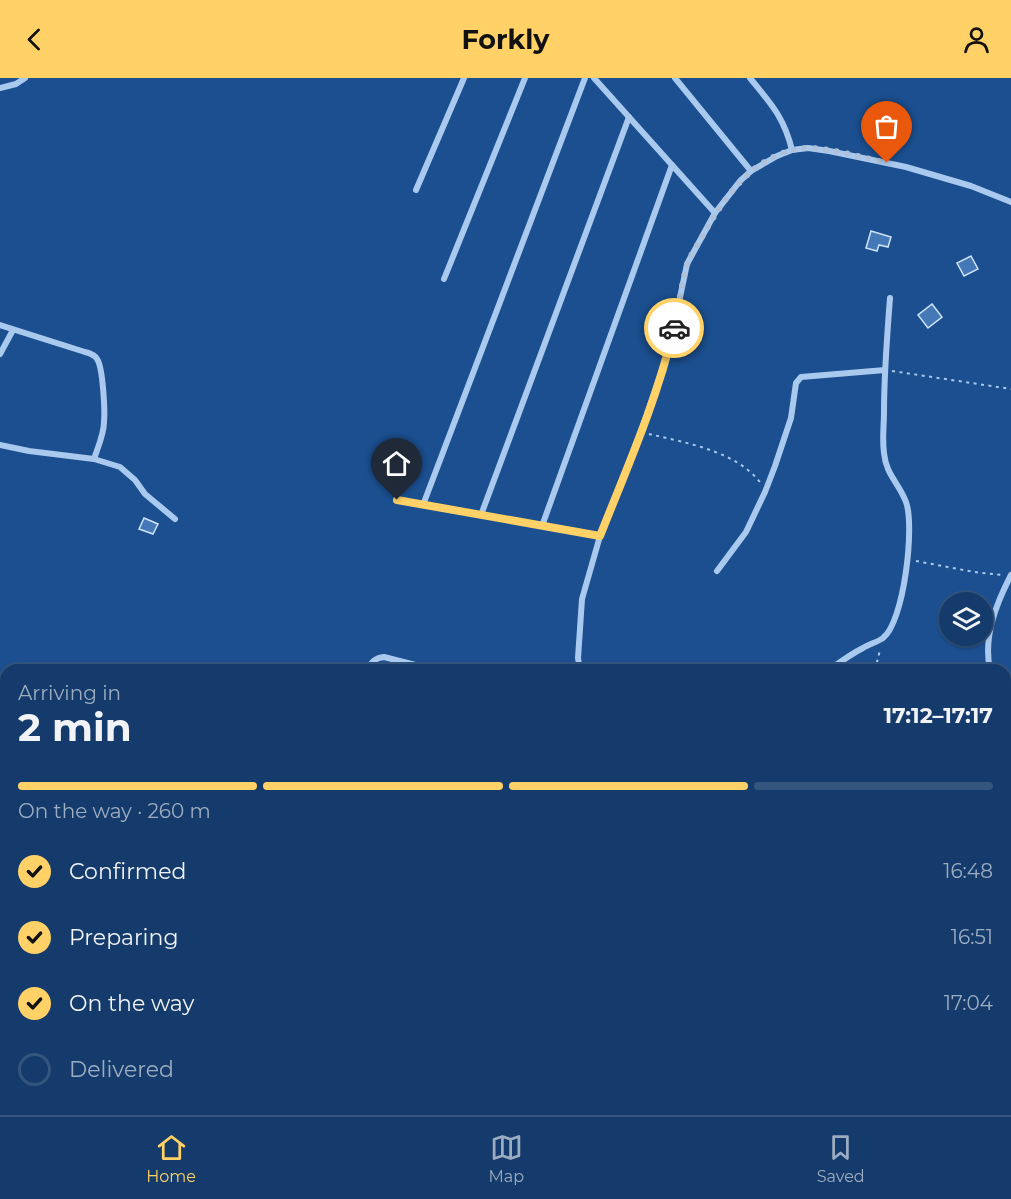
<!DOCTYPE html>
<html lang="en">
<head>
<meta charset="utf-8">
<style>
	body { margin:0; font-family:Montserrat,sans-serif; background:#1d4271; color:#f1f3f6; height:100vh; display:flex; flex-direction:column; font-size:22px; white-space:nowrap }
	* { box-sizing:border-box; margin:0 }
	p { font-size:20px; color:#9dadc1 }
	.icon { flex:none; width:33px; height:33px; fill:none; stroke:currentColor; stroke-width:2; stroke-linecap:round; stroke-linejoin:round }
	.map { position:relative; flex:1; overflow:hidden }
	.sheet { position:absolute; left:0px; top:586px; width:1011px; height:452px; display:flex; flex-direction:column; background:#143b6b; border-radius:18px 18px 0 0; box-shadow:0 2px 4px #0004,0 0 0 2px #33557e }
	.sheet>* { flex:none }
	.tools { position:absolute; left:939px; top:514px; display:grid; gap:12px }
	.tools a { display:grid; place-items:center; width:54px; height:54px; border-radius:50%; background:#143b6b; box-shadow:0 2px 4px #0004,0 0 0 2px #33557e; font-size:30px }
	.pin { position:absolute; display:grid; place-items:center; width:51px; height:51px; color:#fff; margin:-62px -26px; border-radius:50% 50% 50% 0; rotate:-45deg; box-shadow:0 0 6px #0007 }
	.pin .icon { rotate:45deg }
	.courier { position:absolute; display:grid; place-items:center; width:60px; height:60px; margin:-30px; border:4px solid #ffd166; border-radius:50%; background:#fff; color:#222; box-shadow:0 2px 8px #0007 }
	.overview em { font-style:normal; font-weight:700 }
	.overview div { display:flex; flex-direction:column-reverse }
	.overview { display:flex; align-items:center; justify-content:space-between; height:102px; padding:0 18px }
	h1 { font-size:39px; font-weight:700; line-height:45px }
	.bar { display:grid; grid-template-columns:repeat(4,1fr); gap:9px 6px; align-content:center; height:72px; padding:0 18px }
	.bar i { height:8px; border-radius:4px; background:#33557e }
	.bar .current { background:#ffd166 }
	.bar p { grid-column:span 4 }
	ol { padding:0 18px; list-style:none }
	li { display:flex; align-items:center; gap:18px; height:66px }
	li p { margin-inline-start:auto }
	li .icon { padding:6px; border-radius:50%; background:#ffd166; color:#111; stroke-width:4 }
	li:last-child { color:#9dadc1 }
	li i { width:33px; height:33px; border:3px solid #33557e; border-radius:50% }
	header { display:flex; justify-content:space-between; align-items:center; height:78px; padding:0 18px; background:#ffd166; color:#111; font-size:27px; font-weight:700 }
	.dock { display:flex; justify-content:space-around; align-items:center; height:84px; border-top:2px solid #33557e; background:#143b6b; font-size:16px; color:#9dadc1 }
	.dock a { display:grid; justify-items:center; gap:3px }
	.dock .current { color:#ffd166 }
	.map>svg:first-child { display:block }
	.building { fill:#4478b7; stroke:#cfe3fa; stroke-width:1.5 }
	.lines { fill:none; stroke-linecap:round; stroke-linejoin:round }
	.path { stroke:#a9c9ee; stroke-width:2; stroke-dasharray:3 4.5; stroke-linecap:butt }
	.street { stroke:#a9c9ee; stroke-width:6 }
	.done { stroke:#afc1d8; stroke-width:6; stroke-dasharray:0 10.8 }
	.route { stroke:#ffd166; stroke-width:8 }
</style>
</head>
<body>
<header><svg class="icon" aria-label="back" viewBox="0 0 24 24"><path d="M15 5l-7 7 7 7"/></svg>Forkly<svg class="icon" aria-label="person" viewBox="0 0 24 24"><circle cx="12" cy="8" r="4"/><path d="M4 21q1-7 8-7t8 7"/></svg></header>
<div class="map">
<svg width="1011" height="1037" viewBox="0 0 1011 1037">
	<rect width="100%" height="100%" fill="#1b4f8f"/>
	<g class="building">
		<path d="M871,153l20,6 -3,10 -9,-2 -2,6 -11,-3z"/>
		<path d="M971,178l7,13 -14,7 -7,-13z"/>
		<path d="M932,226l10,13 -14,11 -10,-13z"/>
		<path d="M144,440l14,6 -5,10 -14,-5z"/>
	</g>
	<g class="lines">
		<g class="path">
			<path d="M892,293l119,18"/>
			<path d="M649,356c38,9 86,17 111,48"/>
			<path d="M916,483l58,11 28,3"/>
			<path d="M875,592l5,-20"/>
			<path d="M1005,831l6,-1"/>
			<path d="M1005,897l6,9"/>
		</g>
		<g class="street">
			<path d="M594,0l121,135"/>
			<path d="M675,0l76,93"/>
			<path d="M750,0c21,26 34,39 42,72"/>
			<path d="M0,10l16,-4 9,-6"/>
			<path d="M416,112l48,-112"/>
			<path d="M444,201l81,-201"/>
			<path d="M0,247l85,27c4,1 10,3 12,7 6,8 8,52 7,63 0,12 -6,25 -10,37"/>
			<path d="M0,276l13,-24"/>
			<path d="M0,367l29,6 65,8 26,8 15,13 10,14 30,25"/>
			<path d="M397,422l203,36"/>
			<path d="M423,427l162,-427"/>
			<path d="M481,437l148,-398"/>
			<path d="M542,448l130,-361"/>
			<path d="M717,493l29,-39 19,-40 10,-26 16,-48 5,-35 5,-6 84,-7"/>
			<path d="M368,592c3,-8 7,-12 16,-13l51,13"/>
			<path d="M580,592l-2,-12 4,-59 18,-63 41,-104 28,-82 18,-86 28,-51 25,-32 11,-10 26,-15 15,-6 16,-2 21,3 77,16 65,19 40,16"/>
			<path d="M829,592c11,-8 22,-16 34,-22 6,-4 15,-6 20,-10 21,-16 32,-112 23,-136 -7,-19 -20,-27 -22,-49 -2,-14 0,-28 0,-41 0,-38 3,-76 6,-114"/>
			<path d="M990,592c-7,-33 6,-66 21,-95"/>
			<path d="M0,739l6,-21"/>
			<path d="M1005,748l6,-4"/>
			<path d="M0,950l6,-22"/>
			<path d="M0,1003l6,4"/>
			<path d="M0,1013l6,1"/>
			<path d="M47,1032l10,5"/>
			<path d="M153,1032l8,5"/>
			<path d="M387,1032l1,5"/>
			<path d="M96,1037l5,-5"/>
			<path d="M744,1037l3,-5"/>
		</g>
	</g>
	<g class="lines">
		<path class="done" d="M674,250c4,-20 7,-42 13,-63 3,-9 10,-19 15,-28 22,-40 53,-85 104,-89 22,-1 58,10 81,15"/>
		<path class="route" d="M397,422l203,36c27,-68 57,-136 74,-208"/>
	</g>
</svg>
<div class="tools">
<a><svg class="icon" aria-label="layers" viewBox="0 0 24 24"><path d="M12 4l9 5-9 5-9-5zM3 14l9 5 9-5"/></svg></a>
</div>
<div class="pin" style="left:887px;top:85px;background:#ea580c"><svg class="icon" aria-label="bag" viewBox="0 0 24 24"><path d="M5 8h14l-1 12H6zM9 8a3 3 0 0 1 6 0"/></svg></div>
<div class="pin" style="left:397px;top:422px;background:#1f2937"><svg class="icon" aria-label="home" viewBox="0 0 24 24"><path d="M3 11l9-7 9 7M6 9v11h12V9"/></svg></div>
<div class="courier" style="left:674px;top:250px"><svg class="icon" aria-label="car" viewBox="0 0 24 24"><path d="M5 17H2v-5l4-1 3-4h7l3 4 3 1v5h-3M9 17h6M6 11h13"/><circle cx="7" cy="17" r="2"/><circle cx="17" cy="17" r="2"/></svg></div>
<section class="sheet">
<div class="overview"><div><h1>2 min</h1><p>Arriving in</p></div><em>17:12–17:17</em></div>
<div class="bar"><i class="current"></i><i class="current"></i><i class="current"></i><i></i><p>On the way · 260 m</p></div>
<ol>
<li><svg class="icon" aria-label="check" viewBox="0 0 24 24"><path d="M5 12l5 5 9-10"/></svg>Confirmed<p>16:48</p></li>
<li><svg class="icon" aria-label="check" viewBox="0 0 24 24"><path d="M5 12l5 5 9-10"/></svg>Preparing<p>16:51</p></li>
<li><svg class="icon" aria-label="check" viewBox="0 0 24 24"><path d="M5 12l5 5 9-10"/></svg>On the way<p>17:04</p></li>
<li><i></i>Delivered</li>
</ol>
</section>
</div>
<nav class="dock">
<a class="current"><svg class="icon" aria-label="home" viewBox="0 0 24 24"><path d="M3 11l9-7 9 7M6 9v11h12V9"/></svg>Home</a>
<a><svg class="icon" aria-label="map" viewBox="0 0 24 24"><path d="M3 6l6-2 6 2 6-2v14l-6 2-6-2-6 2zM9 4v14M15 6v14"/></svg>Map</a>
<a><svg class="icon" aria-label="saved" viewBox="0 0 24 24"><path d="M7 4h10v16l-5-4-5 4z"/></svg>Saved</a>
</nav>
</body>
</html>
